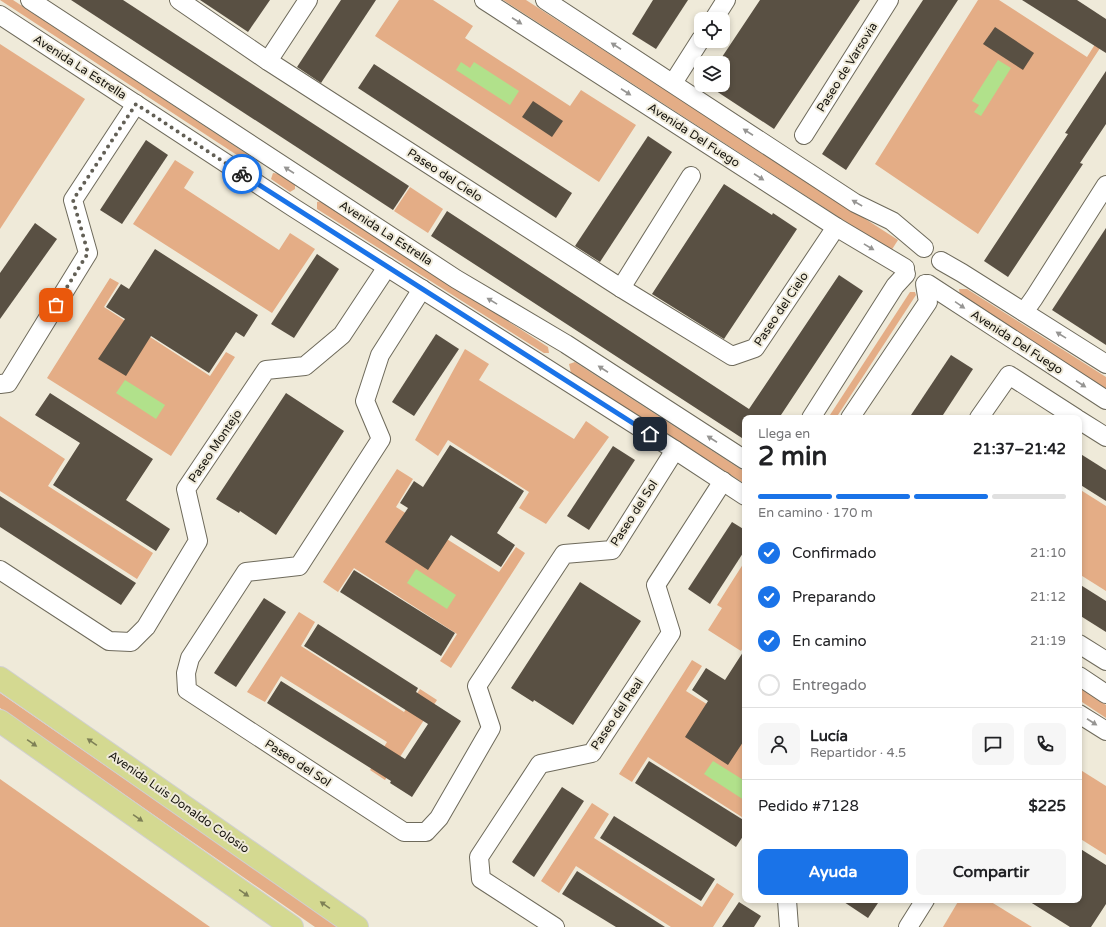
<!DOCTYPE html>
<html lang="es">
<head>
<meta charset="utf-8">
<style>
	body { margin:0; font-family:"Varela Round",sans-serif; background:#f6f6f6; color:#202124; height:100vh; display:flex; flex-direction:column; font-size:15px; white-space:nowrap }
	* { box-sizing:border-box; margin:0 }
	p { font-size:13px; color:#757577 }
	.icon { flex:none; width:22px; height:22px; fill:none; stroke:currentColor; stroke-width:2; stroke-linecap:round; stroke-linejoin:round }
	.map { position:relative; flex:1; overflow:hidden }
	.side { position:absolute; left:742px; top:415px; width:340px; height:488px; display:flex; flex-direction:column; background:#fff; border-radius:8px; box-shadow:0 2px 6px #0003 }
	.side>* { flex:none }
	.fabs { position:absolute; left:694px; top:12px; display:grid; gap:8px }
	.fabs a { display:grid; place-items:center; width:36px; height:36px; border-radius:8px; background:#fff; box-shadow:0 2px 6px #0003; font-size:20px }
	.pin { position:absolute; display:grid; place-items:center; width:34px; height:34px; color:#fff; margin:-17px; border-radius:8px; box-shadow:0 2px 6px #0006 }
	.courier { position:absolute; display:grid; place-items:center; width:40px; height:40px; margin:-20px; border:3px solid #1a73e8; border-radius:50%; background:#fff; color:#222; box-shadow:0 1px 5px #0007 }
	.head em { font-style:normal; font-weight:700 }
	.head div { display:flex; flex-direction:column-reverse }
	.head { display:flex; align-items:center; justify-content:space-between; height:68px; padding:0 16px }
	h1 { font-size:26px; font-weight:700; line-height:30px }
	.bar { display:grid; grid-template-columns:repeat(4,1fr); gap:6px 4px; align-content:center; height:48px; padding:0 16px }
	.bar i { height:5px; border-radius:3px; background:#e0e0e0 }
	.bar .active { background:#1a73e8 }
	.bar p { grid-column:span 4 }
	.line { display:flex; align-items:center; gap:10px; padding:0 16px; border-top:1px solid #e0e0e0 }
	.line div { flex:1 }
	.round { display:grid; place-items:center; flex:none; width:42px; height:42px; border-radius:8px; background:#f6f6f6 }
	ol { padding:0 16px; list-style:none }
	li { display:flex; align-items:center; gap:12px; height:44px }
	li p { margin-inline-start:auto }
	li .icon { padding:4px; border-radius:50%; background:#1a73e8; color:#fff; stroke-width:4 }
	li:last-child { color:#757577 }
	li i { width:22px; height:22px; border:2px solid #e0e0e0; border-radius:50% }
	.button { display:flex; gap:8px; margin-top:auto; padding:8px 16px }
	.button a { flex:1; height:46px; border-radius:8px; background:#1a73e8; color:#fff; font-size:16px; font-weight:700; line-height:46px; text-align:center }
	.button a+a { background:#f6f6f6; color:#202124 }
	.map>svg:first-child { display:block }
	.green { fill:#e4ad86 }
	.water { fill:#b1e18b }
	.building { fill:#595043 }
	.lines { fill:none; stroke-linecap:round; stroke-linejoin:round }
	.street-casing { stroke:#6e6a5b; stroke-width:20 }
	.primary-casing { stroke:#d0d0cf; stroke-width:24 }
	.street { stroke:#fff; stroke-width:18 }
	.primary { stroke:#d4d991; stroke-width:22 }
	.oneway { fill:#969593 }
	.oneway2 { fill:#7e8056 }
	.done { stroke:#625f55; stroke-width:4; stroke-dasharray:0 7.2 }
	.route { stroke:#1a73e8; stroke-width:5 }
	.labels { text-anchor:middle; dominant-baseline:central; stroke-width:4; stroke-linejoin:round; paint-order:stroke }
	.street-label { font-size:12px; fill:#16140e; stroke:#efead9 }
</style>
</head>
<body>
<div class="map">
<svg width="1106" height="927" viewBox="0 0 1106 927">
	<rect width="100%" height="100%" fill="#efead9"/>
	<g class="green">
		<path d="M0,0h13l237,156 1,3h-8z"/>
		<path d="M399,0h34l40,26 -8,12 105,68 11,-16 55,35 -37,57 -224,-146z"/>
		<path d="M503,0h23l372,240 -7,11z"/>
		<path d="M978,0h21l88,57 19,-30v12l-128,195 -103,-70z"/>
		<path d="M0,44l85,55 -85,130z"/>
		<path d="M175,160l19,12 -10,16 95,62 11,-17 25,16 -43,64 -139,-89z"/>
		<path d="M273,173l7,1 15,10v5l-5,3 -19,-13z"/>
		<path d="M410,187l33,22 -15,24 -34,-22z"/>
		<path d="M322,201l226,146 1,6h-5l-227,-144v-7z"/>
		<path d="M110,278l9,5 -15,24 106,69 16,-24 9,5 -64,99 -124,-78z"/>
		<path d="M959,289h8l139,88v13l-146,-95z"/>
		<path d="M910,292h5l1,3 -80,123h-8z"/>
		<path d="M465,349l24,15 -10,16 95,59 12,-18 23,16 -63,87 -27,-16 10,-16 -81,-52 -10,16 -23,-16z"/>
		<path d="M575,362l170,110v12l-174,-111 -2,-9z"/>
		<path d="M0,416l65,43 -17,27 105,67 -16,26 -137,-88z"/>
		<path d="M397,469l16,10 -17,28 103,65 17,-25 9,6 -74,115 -11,-7 17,-27 -103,-66 -16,24 -15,-10z"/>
		<path d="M1079,489l27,17v85l-27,-17z"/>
		<path d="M745,561v83l-4,7 -33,-21 14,-22 -5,-3z"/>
		<path d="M299,612l16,10 -14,24 103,66 16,-23 17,11 -52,80 -15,-10 17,-28 -106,-66 -16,26 -18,-10z"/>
		<path d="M692,660l10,6 -16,25 59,37v91l-97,-62 -16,25 -13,-8z"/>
		<path d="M1079,687l27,18v13l-27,-18z"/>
		<path d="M0,693l339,234h-24l-315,-219z"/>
		<path d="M1079,769l27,17v69l-27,-17z"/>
		<path d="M0,779l210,148h-210z"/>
		<path d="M592,803l17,11 -15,24 108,69 15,-24 17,11 -21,33h-42l-95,-61 -17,27 -18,-12z"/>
		<path d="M959,900h29l44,27h-89z"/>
	</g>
	<g class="water">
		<path d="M998,60l13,8 -30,48 -7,-4 5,-7 -7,-4z"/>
		<path d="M461,62l9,6 4,-6 45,29 -9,14 -54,-35z"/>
		<path d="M125,380l40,25 -9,14 -40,-26z"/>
		<path d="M416,569l40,26 -9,14 -40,-26z"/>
		<path d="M713,761l32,20 -1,19 -40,-26z"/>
	</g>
	<g class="building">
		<path d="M71,0h52l286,186 -16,24z"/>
		<path d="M200,0h70l-22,32z"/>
		<path d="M341,0h35l-55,83 -24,-16z"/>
		<path d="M653,0h35l-32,49 -24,-15z"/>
		<path d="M760,0h100l-86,129 -67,-44h16v-22h-5z"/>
		<path d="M923,0h35l-112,170 -24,-16z"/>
		<path d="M1022,0h55l29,19v34z"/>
		<path d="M995,27l39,26 -11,17 -40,-26z"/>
		<path d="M374,64l198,129 -16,25 -198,-130z"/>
		<path d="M1106,71v53l-26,39 3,1 -75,113 -24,-16 84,-127 -3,-1z"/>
		<path d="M533,101l30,20 -11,16 -30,-20z"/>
		<path d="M648,136l24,16 -72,110 -25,-16z"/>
		<path d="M146,140l22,15 -46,69 -22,-14z"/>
		<path d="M724,184l48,31 1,-2 24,16 -73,110 -72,-45z"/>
		<path d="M447,211l302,198 90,-134 24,16 -84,127h-34v22l-314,-204z"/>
		<path d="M35,223l22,16 -57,80v-46z"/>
		<path d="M1106,228v117l-54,-35z"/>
		<path d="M155,249l103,66 -14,22 -8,-5 -27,41 -58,-37 -25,40 -28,-17 27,-40 -19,-12 15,-23 8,5z"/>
		<path d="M317,254l22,15 -45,69 -23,-14z"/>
		<path d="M436,334l23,15 -45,67 -22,-14z"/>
		<path d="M951,355l22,14 -32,49h-32z"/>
		<path d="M50,393l103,66 -27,41 44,29 -14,22 -103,-66 27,-42 -45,-28z"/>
		<path d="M286,393l58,38 -68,104 -36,-24 -1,2 -23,-14z"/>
		<path d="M450,445l74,46 -27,42 18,12 -14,22 -50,-32 -23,35 -43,-28 23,-34 -8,-5 14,-22 9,6z"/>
		<path d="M613,446l22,14 -46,70 -22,-14z"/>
		<path d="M1079,453l27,17v31l-27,-17z"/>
		<path d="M0,496l136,87 -15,22 -121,-78z"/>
		<path d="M732,522l13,8v20l-35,54 -22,-15z"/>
		<path d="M354,570l101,63 -14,23 -101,-64z"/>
		<path d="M580,582l61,39 -68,104 -39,-25 -1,2 -22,-14z"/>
		<path d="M1079,584l27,17v31l-27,-17z"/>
		<path d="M264,598l22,14 -50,75 -22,-14z"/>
		<path d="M318,624l100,64 -2,4 45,29 -49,76 -22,-14 1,-2 -124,-78 14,-22 124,78 23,-35 -124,-78z"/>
		<path d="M745,649v90l-17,26 -43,-28 23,-36 -16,-11 14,-22 19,12z"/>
		<path d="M649,761l96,60v12l-9,14 -101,-64z"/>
		<path d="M562,787l22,14 -50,76 -22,-15z"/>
		<path d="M614,816l101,63 -14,22 -101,-63z"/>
		<path d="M1079,848l27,17v39l-15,23h-21l-43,-27h52z"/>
		<path d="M577,871l88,56h-49l-54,-33z"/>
		<path d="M841,900h39l-12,18z"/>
		<path d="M739,902l22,14 -7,11h-32z"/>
	</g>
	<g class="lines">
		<g class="street-casing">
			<g id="street">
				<path d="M30,0l426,279 110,65 179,116"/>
				<path d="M179,0l89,61 353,227 111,68 23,-8 81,-121"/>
				<path d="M484,0l352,227 69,41"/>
				<path d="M545,0l310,203 37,18 32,27"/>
				<path d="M0,15l294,193 381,242 70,46"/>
				<path d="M714,19l12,-19"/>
				<path d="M268,61l40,-61"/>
				<path d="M673,83l28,-44"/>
				<path d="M804,135l85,-135"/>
				<path d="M941,261l21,12 144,91"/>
				<path d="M928,284l178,116"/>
				<path d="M621,288l70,-112"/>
				<path d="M422,289l-42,66 -15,46 16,38 -82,127 -53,6 -56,86 -4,15 1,17 217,142h22l13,-14 52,-90 -14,-42 87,-132 48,-4 63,-100"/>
				<path d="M1024,312l10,-14 72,-113"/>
				<path d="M0,384l8,-1 80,-130 -15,-53 63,-96"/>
				<path d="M811,418l84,-132 11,-12"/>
				<path d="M850,418l78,-116 -3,-18"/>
				<path d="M979,418l30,-43 67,43"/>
				<path d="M1079,420l27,17"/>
				<path d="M0,570l109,71 22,1 15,-15 52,-86 -12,-52 80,-119 39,-4 37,-31 45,-68"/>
				<path d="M1079,644l27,17"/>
				<path d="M1079,676l27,18"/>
				<path d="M1079,714l27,17"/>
				<path d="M787,900l2,27"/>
				<path d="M555,927l-74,-48 -2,-22 61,-93 52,-11 79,-120 -15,-48 67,-104"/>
				<path d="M908,927l17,-27"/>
			</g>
		</g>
		<g class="primary-casing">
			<g id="primary">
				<path d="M0,678l357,249"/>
				<path d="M0,721l292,206"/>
			</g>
		</g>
		<use href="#street" class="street"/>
		<use href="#primary" class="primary"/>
	</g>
	<defs><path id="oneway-solid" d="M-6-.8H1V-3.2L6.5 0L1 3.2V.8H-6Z"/></defs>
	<g class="oneway">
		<use href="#oneway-solid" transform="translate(517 21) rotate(33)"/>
		<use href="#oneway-solid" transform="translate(616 46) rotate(-147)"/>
		<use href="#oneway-solid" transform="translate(626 92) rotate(33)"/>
		<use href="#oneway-solid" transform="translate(748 132) rotate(-147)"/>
		<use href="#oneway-solid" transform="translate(289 170) rotate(-147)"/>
		<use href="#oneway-solid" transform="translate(759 177) rotate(33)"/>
		<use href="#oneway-solid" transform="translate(857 203) rotate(-150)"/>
		<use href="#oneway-solid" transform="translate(869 247) rotate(31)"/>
		<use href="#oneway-solid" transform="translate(492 301) rotate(-149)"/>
		<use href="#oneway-solid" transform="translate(960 305) rotate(34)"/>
		<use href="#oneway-solid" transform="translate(1061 335) rotate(-148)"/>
		<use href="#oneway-solid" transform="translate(603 369) rotate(-147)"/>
		<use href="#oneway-solid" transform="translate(1081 384) rotate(33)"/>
		<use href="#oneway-solid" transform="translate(712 439) rotate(-147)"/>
		<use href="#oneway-solid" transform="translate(1092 722) rotate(33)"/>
	</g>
	<g class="oneway2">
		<use href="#oneway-solid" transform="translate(92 742) rotate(-145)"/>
		<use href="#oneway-solid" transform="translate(32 743) rotate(35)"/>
		<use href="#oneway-solid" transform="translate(138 818) rotate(35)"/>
		<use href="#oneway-solid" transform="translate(244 893) rotate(35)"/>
		<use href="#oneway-solid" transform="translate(325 905) rotate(-145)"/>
	</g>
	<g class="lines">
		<path class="done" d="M56,305l32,-52 -15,-53 63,-96 106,70"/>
		<path class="route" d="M242,174l408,260"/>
	</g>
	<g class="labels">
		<g class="street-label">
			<text transform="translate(80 67) rotate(33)">Avenida La Estrella</text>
			<text transform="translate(847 67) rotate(-58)">Paseo de Varsovia</text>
			<text transform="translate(694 135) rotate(33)">Avenida Del Fuego</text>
			<text transform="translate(445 175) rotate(33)">Paseo del Cielo</text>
			<text transform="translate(386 233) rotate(33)">Avenida La Estrella</text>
			<text transform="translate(781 309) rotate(-56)">Paseo del Cielo</text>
			<text transform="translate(1017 342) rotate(33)">Avenida Del Fuego</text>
			<text transform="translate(215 446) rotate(-56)">Paseo Montejo</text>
			<text transform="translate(634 513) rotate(-57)">Paseo del Sol</text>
			<text transform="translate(617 714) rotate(-56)">Paseo del Real</text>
			<text transform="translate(298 763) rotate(33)">Paseo del Sol</text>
			<text transform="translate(179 802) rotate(35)">Avenida Luis Donaldo Colosio</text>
		</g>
	</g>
</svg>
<div class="fabs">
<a><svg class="icon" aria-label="locate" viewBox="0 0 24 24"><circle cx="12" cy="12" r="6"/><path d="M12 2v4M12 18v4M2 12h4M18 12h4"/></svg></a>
<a><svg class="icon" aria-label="layers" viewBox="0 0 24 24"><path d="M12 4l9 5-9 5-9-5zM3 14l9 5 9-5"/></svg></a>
</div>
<div class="pin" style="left:56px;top:305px;background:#ea580c"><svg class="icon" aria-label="bag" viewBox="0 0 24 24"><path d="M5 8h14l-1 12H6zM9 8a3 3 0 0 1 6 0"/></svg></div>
<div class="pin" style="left:650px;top:434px;background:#1f2937"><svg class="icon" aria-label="home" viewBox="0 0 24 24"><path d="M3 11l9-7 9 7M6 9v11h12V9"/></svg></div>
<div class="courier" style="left:242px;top:174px"><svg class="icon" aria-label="bike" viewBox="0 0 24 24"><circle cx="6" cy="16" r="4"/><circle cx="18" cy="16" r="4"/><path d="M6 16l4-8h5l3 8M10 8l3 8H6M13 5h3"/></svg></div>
<section class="side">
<div class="head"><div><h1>2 min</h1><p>Llega en</p></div><em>21:37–21:42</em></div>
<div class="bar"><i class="active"></i><i class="active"></i><i class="active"></i><i></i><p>En camino · 170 m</p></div>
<ol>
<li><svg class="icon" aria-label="check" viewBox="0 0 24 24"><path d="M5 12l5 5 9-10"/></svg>Confirmado<p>21:10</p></li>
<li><svg class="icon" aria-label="check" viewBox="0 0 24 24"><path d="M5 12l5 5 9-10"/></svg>Preparando<p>21:12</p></li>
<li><svg class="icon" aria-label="check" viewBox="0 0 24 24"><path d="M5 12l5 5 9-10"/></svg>En camino<p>21:19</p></li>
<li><i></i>Entregado</li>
</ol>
<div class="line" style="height:72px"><a class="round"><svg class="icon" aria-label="person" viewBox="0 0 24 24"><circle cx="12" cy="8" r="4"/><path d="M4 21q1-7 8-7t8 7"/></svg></a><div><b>Lucía</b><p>Repartidor · 4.5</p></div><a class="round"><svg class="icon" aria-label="chat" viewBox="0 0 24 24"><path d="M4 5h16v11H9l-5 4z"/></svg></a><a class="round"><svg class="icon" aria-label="phone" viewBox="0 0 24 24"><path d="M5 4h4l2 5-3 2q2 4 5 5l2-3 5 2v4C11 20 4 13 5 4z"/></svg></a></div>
<div class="line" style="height:52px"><div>Pedido #7128</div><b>$225</b></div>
<div class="button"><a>Ayuda</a><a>Compartir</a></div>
</section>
</div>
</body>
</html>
